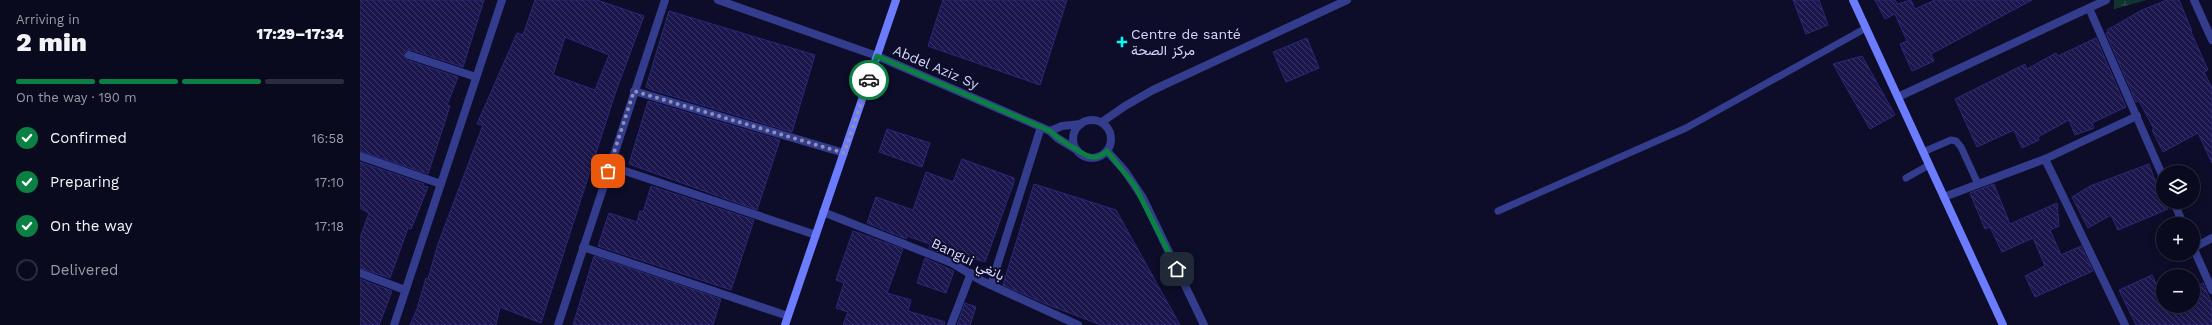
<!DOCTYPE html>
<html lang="en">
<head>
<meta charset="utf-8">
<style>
	body { margin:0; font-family:"Work Sans",Vazirmatn,sans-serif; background:#131328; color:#f1f3f6; height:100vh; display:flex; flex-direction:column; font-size:15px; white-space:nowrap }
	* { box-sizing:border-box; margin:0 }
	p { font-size:13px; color:#999aa4 }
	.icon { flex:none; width:22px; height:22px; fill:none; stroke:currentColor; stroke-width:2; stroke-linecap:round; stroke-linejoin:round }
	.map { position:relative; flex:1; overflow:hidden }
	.panel { display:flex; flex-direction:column; background:#0a0a1f; width:360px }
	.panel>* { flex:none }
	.fabs { position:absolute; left:1796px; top:165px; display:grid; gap:8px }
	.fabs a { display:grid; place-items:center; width:44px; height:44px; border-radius:50%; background:#0a0a1f; box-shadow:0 2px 10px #0003,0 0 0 1px #2a2b3d; font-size:20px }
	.pin { position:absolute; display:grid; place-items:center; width:34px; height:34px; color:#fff; margin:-17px; border-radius:8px; box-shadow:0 2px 6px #0006 }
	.courier { position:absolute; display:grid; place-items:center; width:40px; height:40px; margin:-20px; border:3px solid #0b8043; border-radius:50%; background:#fff; color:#222; box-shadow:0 1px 5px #0007 }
	.summary em { font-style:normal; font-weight:800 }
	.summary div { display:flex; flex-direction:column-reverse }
	.summary { display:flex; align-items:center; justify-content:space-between; height:68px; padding:0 16px }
	h1 { font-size:26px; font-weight:800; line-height:30px }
	.bar { display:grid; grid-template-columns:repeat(4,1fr); gap:6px 4px; align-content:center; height:48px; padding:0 16px }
	.bar i { height:5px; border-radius:3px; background:#2a2b3d }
	.bar .on { background:#0b8043 }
	.bar p { grid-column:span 4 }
	ol { padding:0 16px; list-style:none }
	li { display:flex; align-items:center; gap:12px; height:44px }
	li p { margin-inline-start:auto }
	li .icon { padding:4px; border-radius:50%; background:#0b8043; color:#fff; stroke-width:4 }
	li:last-child { color:#999aa4 }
	li i { width:22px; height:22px; border:2px solid #2a2b3d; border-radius:50% }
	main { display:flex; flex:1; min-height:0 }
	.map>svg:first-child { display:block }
	.wetland { fill:url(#wetland-marsh) }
	.building { fill:url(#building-back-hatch); stroke:#2c277a; fill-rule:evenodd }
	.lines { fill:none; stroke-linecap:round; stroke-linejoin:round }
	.lane { stroke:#333c8d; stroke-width:7 }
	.street { stroke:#333c8d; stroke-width:8 }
	.secondary { stroke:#6c7cff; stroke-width:8 }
	.done { stroke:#8f90b4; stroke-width:4; stroke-dasharray:0 7.2 }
	.route { stroke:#0b8043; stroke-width:5 }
	.poi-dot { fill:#01fff7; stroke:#0e0d29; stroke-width:1.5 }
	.labels { text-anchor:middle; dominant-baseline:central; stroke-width:4; stroke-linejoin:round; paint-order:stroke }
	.poi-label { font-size:14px; fill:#d5d6ff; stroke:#0e0d29; text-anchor:start }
	.street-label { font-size:14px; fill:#d5d6ff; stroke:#0e0d29 }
</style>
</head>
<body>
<main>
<section class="panel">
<div class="summary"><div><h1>2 min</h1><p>Arriving in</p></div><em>17:29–17:34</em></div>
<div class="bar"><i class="on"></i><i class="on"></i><i class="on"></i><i></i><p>On the way · 190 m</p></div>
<ol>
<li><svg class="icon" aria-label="check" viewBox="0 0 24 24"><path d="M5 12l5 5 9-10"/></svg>Confirmed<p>16:58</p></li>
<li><svg class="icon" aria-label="check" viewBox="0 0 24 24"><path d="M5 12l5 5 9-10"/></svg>Preparing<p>17:10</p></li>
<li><svg class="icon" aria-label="check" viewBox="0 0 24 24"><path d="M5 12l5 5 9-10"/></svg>On the way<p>17:18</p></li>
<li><i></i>Delivered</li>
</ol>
</section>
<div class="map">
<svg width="1852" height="325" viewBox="0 0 1852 325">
	<defs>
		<pattern id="wetland-marsh" width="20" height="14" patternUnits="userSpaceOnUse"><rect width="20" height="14" fill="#0f342e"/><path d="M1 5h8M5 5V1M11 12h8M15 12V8" fill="none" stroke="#31514d"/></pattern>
		<pattern id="building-back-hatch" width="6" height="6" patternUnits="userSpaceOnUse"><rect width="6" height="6" fill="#1b174c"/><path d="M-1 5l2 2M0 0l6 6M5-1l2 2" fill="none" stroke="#3b3867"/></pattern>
	</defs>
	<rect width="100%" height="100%" fill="#0e0d29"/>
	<path class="wetland" d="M1754,0h33l-33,9z"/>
	<g class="building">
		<path d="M0,0h124l-21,67 -52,-17 -5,1 -2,3 3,6 51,17 -11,28 3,1 -22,68 -68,-23z"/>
		<path d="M175,0h62l47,16 -28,75 -75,232 -41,-16 -4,18h-86l7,-16 9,-31 2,1 10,-35 45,-119 -6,-1 40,-91 6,2zM205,37l44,18 -14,35 -42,-15z"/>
		<path d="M583,0h124l-27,85 -112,-39z"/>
		<path d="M1433,0h26l9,25 -22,9z"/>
		<path d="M1515,0h20l2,4 14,-4 4,9 20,-9h97l-101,54 3,7 -22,10 -12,-27 7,-3 -12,-27 -10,5z"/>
		<path d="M1807,0h12l13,31 -1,1 17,38 -4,2 8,16v75l-14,-30 -35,19 -11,-22 2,-1 -15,-28 -3,1 -30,-69 2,-1 -1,-2 35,-20z"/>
		<path d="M309,11l146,44 -23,77 -140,-42 -6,-3z"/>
		<path d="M947,38l12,30 -33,14 -13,-30z"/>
		<path d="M1736,38l30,69 -34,16 2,5 -19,7 -6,-15 -31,17 1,3 -17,8 -8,-18 -37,17 -22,-48 70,-35 2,5 29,-16 2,3z"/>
		<path d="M1502,56l33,59 -25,14 -37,-65z"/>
		<path d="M288,101l132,39 -23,70 -128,-46z"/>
		<path d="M527,129l43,14 -8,24 -43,-15z"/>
		<path d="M602,159l52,19v4l-29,80 -25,-8 -2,6 -29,-12 1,-4 -23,-8 -1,3 -39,-16 9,-26 37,13 13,-38 27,10z"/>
		<path d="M0,162l64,22 -1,2 5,1 -17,42 -3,-1 -18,50 -30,-10v-30l9,-25 -9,-5z"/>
		<path d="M1789,164l14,38 5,7 -50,21 -7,-15 -23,13 -16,-31 18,-11z"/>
		<path d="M674,184l82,26 64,115h-79l-55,-21 -43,-19z"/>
		<path d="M1634,184l16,40 47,-21 2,23 -9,4 11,25 20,-9 12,25 -58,26 -10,-21 20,-10 -12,-28 -31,14 -12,-25 -5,2 -15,-36z"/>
		<path d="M291,186l103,34 -23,70 -133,-44 11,-33 28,9 3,-11 3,1z"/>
		<path d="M493,231l50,18 -16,44 24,7 -3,11 37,11 -1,3h-101l5,-13 -12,-4 8,-25 -8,-3z"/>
		<path d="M234,256l127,43 -8,26h-140z"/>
		<path d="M565,258l29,13 -8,22 -29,-10z"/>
		<path d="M1792,275l11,23v8h30v-18l10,-5 9,21v21h-76l-17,-35z"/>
		<path d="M0,279l32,12 -13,34h-19z"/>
		<path d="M605,303l11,4 -6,18h-13z"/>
	</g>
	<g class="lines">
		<g class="lane">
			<path d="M1563,152l28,-12 5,1 5,6 17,37"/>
			<path d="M1546,178l23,-13"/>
			<path d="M1138,211l188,-83 180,-100"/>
		</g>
		<g class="street">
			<path d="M358,0l159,56 173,75 7,7 20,12"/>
			<path d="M1834,0l18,40"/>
			<path d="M1729,8l74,169"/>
			<path d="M49,55l67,22"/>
			<path d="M274,91l210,62"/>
			<path d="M1538,97l208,-97"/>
			<circle cx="732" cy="139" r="19"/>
			<path d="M742,122l23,-16 28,-16 194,-90"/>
			<path d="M690,131l12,-5 19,-2"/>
			<path d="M747,151l18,20 18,27 61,127"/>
			<path d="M0,156l81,28"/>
			<path d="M1685,159l80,166"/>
			<path d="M250,166l206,69"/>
			<path d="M1584,197l101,-38 92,-43"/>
			<path d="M1814,202l9,22"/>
			<path d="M463,212l129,51 30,18 96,44"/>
			<path d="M223,247l205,69"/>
			<path d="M1833,247l19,43"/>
			<path d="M1833,248l19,-10"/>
			<path d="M0,273l45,17"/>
			<path d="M631,285l50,-158"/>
			<path d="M34,325l108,-325"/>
			<path d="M198,325l107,-325"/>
			<path d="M591,325l20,-52"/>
		</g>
		<g class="secondary">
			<path d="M1493,0l150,325"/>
			<path d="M425,325l111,-325"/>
		</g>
	</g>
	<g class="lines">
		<path class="done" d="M248,171l26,-80 210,62 25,-73"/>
		<path class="route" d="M509,80l8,-24 173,75c7,7 15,12 24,17 12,7 20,15 33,3l28,35 42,83"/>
	</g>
	<path class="poi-dot" d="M760 36h4v4h4v4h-4v4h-4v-4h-4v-4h4z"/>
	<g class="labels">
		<g class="poi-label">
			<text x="771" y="34">Centre de santé<tspan x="771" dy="16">مركز الصحة</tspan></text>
		</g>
		<g class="street-label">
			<text transform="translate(576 67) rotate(23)">Abdel Aziz Sy</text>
			<text transform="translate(608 259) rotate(26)">Bangui بانغي</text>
		</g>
	</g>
</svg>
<div class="fabs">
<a><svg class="icon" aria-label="layers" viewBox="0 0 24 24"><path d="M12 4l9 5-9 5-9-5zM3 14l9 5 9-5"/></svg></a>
<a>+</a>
<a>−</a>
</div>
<div class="pin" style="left:248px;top:171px;background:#ea580c"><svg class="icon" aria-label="bag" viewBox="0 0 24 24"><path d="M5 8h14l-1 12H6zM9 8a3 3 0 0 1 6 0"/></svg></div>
<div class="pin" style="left:817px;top:269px;background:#1f2937"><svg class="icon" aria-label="home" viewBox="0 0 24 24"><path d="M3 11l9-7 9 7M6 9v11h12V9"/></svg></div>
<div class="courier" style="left:509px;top:80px"><svg class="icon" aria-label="car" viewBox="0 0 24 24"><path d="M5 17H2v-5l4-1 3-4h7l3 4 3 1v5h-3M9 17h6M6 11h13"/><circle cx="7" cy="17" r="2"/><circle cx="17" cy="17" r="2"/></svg></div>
</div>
</main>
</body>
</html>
